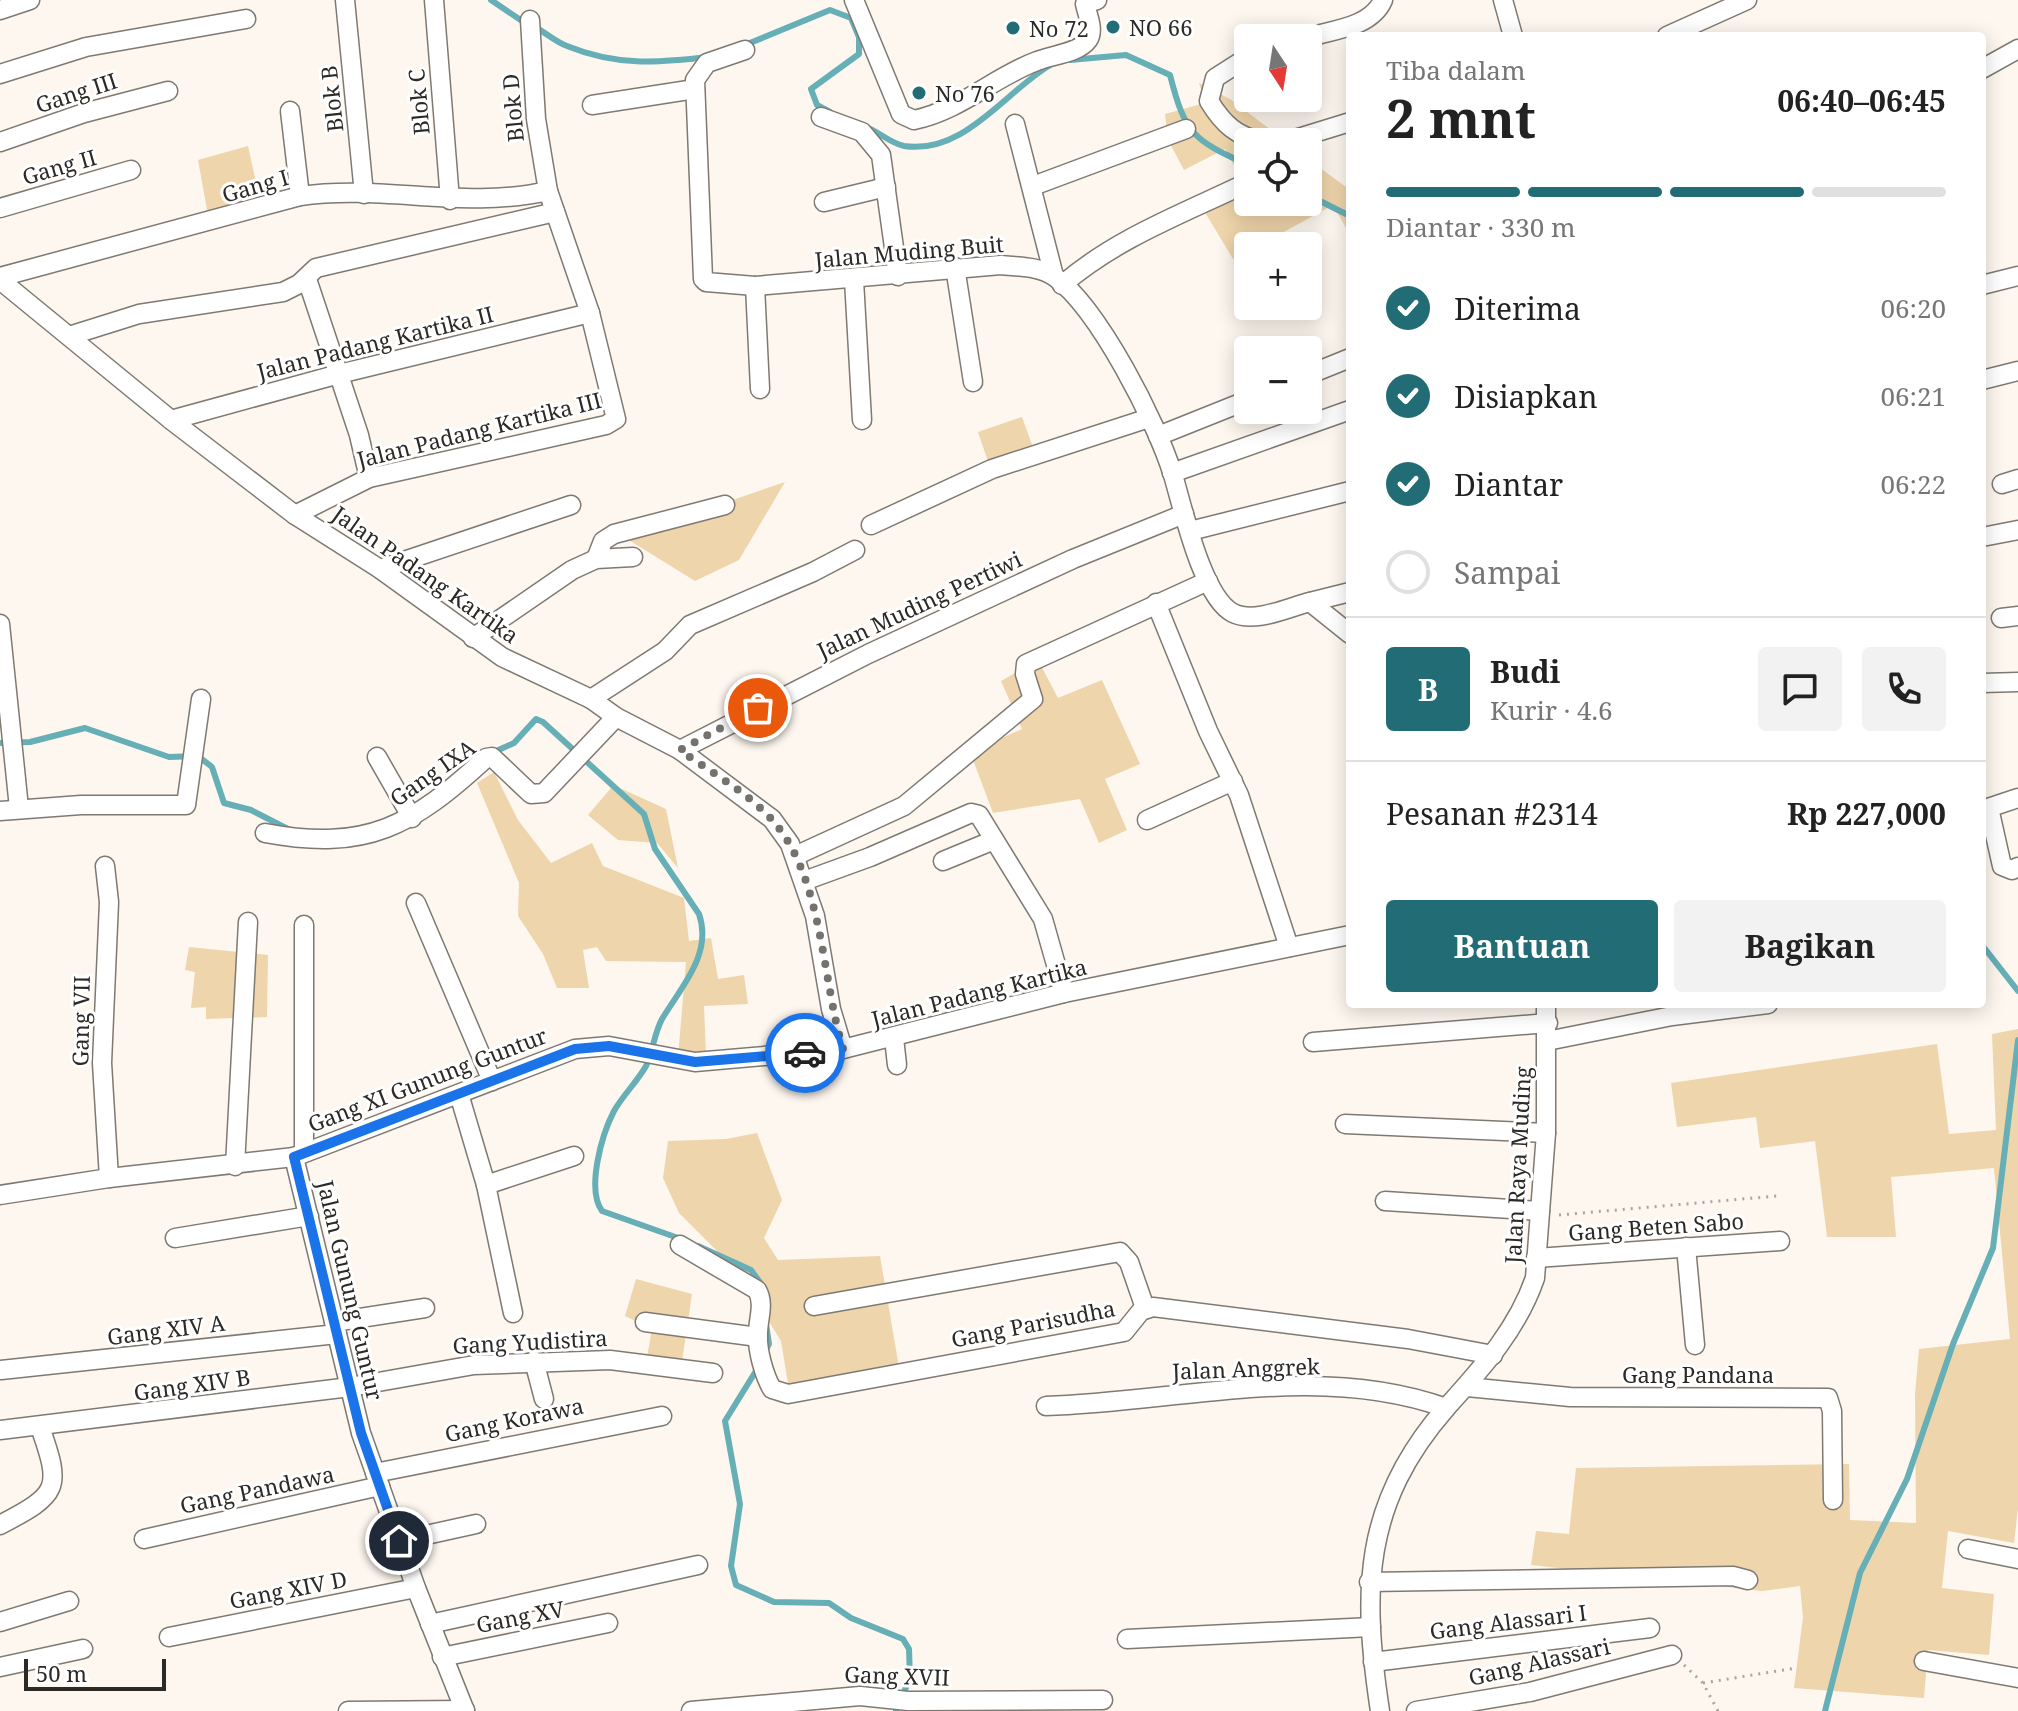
<!DOCTYPE html>
<html lang="id">
<head>
<meta charset="utf-8">
<style>
	body { margin:0; font-family:"Noto Serif",serif; background:#f2f2f2; color:#222; height:100vh; display:flex; flex-direction:column; font-size:30px; white-space:nowrap }
	* { box-sizing:border-box; margin:0 }
	p { font-size:26px; color:#767676 }
	.icon { flex:none; width:44px; height:44px; fill:none; stroke:currentColor; stroke-width:2; stroke-linecap:round; stroke-linejoin:round }
	.map { position:relative; flex:1; overflow:hidden }
	.panel { position:absolute; left:1346px; top:32px; width:640px; height:976px; display:flex; flex-direction:column; background:#fff; border-radius:8px; box-shadow:0 4px 20px #0003 }
	.panel>* { flex:none }
	.needle { width:52px; rotate:168deg }
	.tools { position:absolute; left:1234px; top:24px; display:grid; gap:16px }
	.tools a { display:grid; place-items:center; width:88px; height:88px; border-radius:8px; background:#fff; box-shadow:0 4px 20px #0003; font-size:40px }
	.scale { position:absolute; left:24px; bottom:20px; width:142px; box-sizing:border-box; padding-left:8px; border:4px solid #2c2a27; border-top:0; font-size:22px; line-height:28px; white-space:nowrap; color:#2c2a27; -webkit-text-stroke:6px #fff; paint-order:stroke }
	.pin { position:absolute; display:grid; place-items:center; width:68px; height:68px; color:#fff; margin:-34px; border:4px solid #fff; border-radius:50%; box-shadow:0 2px 8px #0007 }
	.courier { position:absolute; display:grid; place-items:center; width:80px; height:80px; margin:-40px; border:6px solid #1a73e8; border-radius:50%; background:#fff; color:#222; box-shadow:0 2px 10px #0007 }
	.head em { font-style:normal; font-weight:700 }
	.head div { display:flex; flex-direction:column-reverse }
	.head { display:flex; align-items:center; justify-content:space-between; height:136px; padding:0 40px }
	h1 { font-size:52px; font-weight:700; line-height:60px }
	.bar { display:grid; grid-template-columns:repeat(4,1fr); gap:12px 8px; align-content:center; height:96px; padding:0 40px }
	.bar i { height:10px; border-radius:6px; background:#e0e0e0 }
	.bar .current { background:#226c75 }
	.bar p { grid-column:span 4 }
	.line { display:flex; align-items:center; gap:20px; padding:0 40px; border-top:2px solid #e0e0e0 }
	.line div { flex:1 }
	.round { display:grid; place-items:center; flex:none; width:84px; height:84px; border-radius:8px; background:#f2f2f2 }
	ol { padding:0 40px; list-style:none }
	li { display:flex; align-items:center; gap:24px; height:88px }
	li p { margin-inline-start:auto }
	li .icon { padding:8px; border-radius:50%; background:#226c75; color:#fff; stroke-width:4 }
	li:last-child { color:#767676 }
	li i { width:44px; height:44px; border:4px solid #e0e0e0; border-radius:50% }
	.action { display:flex; gap:16px; margin-top:auto; padding:16px 40px }
	.action a { flex:1; height:92px; border-radius:8px; background:#226c75; color:#fff; font-size:32px; font-weight:700; line-height:92px; text-align:center }
	.action a+a { background:#f2f2f2; color:#222 }
	.map>svg:first-child { display:block }
	.green { fill:#efd5ab }
	.lines { fill:none; stroke-linecap:round; stroke-linejoin:round }
	.stream { stroke:#66afb7; stroke-width:6 }
	.minor-casing { stroke:#7e7972; stroke-width:21 }
	.path { stroke:#a9a59f; stroke-width:3; stroke-dasharray:2 6; stroke-linecap:butt }
	.minor { stroke:#fff; stroke-width:18 }
	.done { stroke:#75726d; stroke-width:8; stroke-dasharray:0 14.4 }
	.route { stroke:#1a73e8; stroke-width:10 }
	.poi-dot { fill:#226c75; stroke:#fff; stroke-width:3 }
	.labels { text-anchor:middle; dominant-baseline:central; stroke-width:6; stroke-linejoin:round; paint-order:stroke }
	.poi-label { font-size:22px; fill:#2c2a27; stroke:#fff; text-anchor:start }
	.street-label { font-size:22px; fill:#2c2a27; stroke:#fff }
</style>
</head>
<body>
<div class="map">
<svg width="2018" height="1711" viewBox="0 0 2018 1711">
	<rect width="100%" height="100%" fill="#fdf7ef"/>
	<g class="green">
		<path d="M1199,83l31,16 57,43h-39v60h60v-43l42,31v45l-17,-30 -75,41h-10v5l-15,8 -30,-50 43,-22 -21,-38 -41,21 -16,-30 -3,-26 40,-11z"/>
		<path d="M248,146l14,63 -52,17 -12,-66z"/>
		<path d="M1022,417l17,47 -45,15 -16,-47z"/>
		<path d="M785,482l-46,78 -44,21 -71,-44z"/>
		<path d="M1038,660l20,38 44,-18 38,84 -35,15 22,51 -28,13 -19,-44 -87,14 -23,-61 52,-23 -21,-48z"/>
		<path d="M494,772l24,48 33,43 41,-20 11,23 81,32 5,43 22,-3 7,41 26,-4 4,29 -44,2 2,51h-28l8,-95 -80,-1 -9,-14 -14,3 6,38h-32l-14,-34 -25,-38 1,-33 -42,-100z"/>
		<path d="M611,788l11,1 44,20 12,59 -21,-25 -39,-3 -30,-25z"/>
		<path d="M189,947l79,8 -1,62 -61,2v-12l-15,1 4,-36 -10,-2z"/>
		<path d="M2018,1029v479l-4,35 -66,-12 -6,57 52,6 -5,61 -61,-5 -4,48 -130,-10 9,-71 -3,-31 -38,5 -231,-26 5,-34 33,3 7,-66 273,-4 1,56 66,3 -1,-129 4,-45 91,-10 -16,-171 -103,9 5,60h-69l-12,-96 -55,7 -4,-31 -79,10 -6,-44 266,-39 12,90 47,-4 -4,-96z"/>
		<path d="M757,1133l25,67 -18,38 14,22 102,-4 20,117 -111,17 -8,-49 -42,-68 -60,-60 -16,-35 5,-37 58,-2z"/>
		<path d="M636,1279l56,15 -11,74 -35,-5 6,-34 -27,-13z"/>
	</g>
	<g class="lines">
		<g class="stream">
			<path d="M491,0l34,23"/>
			<path d="M535,27c11,6 21,15 32,19 49,20 90,17 141,11"/>
			<path d="M745,45l85,-35 21,8 8,19v17l-48,35 6,16 13,7"/>
			<path d="M1070,60l56,-5 44,20c15,59 23,65 78,90"/>
			<path d="M866,127c13,5 24,16 38,19 61,9 102,-56 148,-82"/>
			<path d="M1308,195l42,21"/>
			<path d="M0,743l30,-1 55,-14 84,29 29,-1 14,11 12,36 27,7 37,19"/>
			<path d="M494,752l20,-9 22,-24 7,3 101,92 11,35 44,65c14,40 -18,73 -37,105 -8,15 -9,32 -16,47 -9,16 -23,29 -32,45 -12,23 -28,78 -12,100l79,28"/>
			<path d="M1982,945l36,46"/>
			<path d="M698,1246l53,24 11,15"/>
			<path d="M765,1352l4,-8 -3,-20"/>
			<path d="M759,1366l-34,55 15,83 -9,62 5,19 38,17 55,1 22,15 52,21 6,10 1,29 -14,33"/>
			<path d="M1825,1711l35,-138 47,-94 46,-135 40,-96 25,-208"/>
		</g>
		<g class="minor-casing">
			<g id="minor">
				<path d="M345,0l19,194"/>
				<path d="M434,0l16,200"/>
				<path d="M854,0l47,114 13,6c47,-10 80,-43 123,-59 15,-6 42,-8 51,-21 7,-10 -1,-26 -3,-36l12,-4"/>
				<path d="M1503,0l10,36"/>
				<path d="M0,10l30,-10"/>
				<path d="M530,20l6,99 12,72"/>
				<path d="M1667,36l80,-36"/>
				<path d="M1305,38c26,-8 66,-10 78,-38"/>
				<path d="M745,50l-38,13 -12,17 8,199 3,3 49,4 246,-21c17,2 39,1 54,12 44,32 102,146 118,198 10,33 29,122 60,138 22,11 56,-6 77,-11l40,32"/>
				<path d="M1248,57l-33,21 -6,23c14,23 28,36 55,41"/>
				<path d="M1982,69l36,-20"/>
				<path d="M0,74l86,-27 160,-28"/>
				<path d="M592,105l103,-16"/>
				<path d="M290,111l10,85"/>
				<path d="M821,117l41,15 19,23 17,121"/>
				<path d="M1015,124l39,152"/>
				<path d="M0,142l84,-29 84,-22"/>
				<path d="M1285,142l65,-20"/>
				<path d="M1033,186l153,-57"/>
				<path d="M824,202l62,-15"/>
				<path d="M0,208l131,-38"/>
				<path d="M955,267l18,115"/>
				<path d="M0,277l300,-81c83,-12 165,14 248,-5l42,122 26,106 -10,6 -237,53 -74,37"/>
				<path d="M307,279l52,156 10,43"/>
				<path d="M0,280l171,140 124,95 85,54 122,88 89,42 25,18 64,33 92,69 18,25 25,72 16,93 12,40 221,-56 286,-58"/>
				<path d="M854,280l8,140"/>
				<path d="M1062,285c52,-45 115,-69 176,-98"/>
				<path d="M1982,285l36,-9"/>
				<path d="M755,286l5,103"/>
				<path d="M72,335l67,-21 144,-22 16,-8 17,-16 239,-56"/>
				<path d="M1308,375l42,-17"/>
				<path d="M1982,380l36,-9"/>
				<path d="M171,420l168,-46 251,-61"/>
				<path d="M1158,436l90,-36"/>
				<path d="M1172,473l178,-63"/>
				<path d="M2002,484l16,-5"/>
				<path d="M871,525l121,-56 157,-51"/>
				<path d="M1190,531l160,-40"/>
				<path d="M1982,537l36,-7"/>
				<path d="M596,559l7,-18 11,-7 111,-29"/>
				<path d="M380,569l191,-64"/>
				<path d="M1310,602l40,-10"/>
				<path d="M1156,603l52,128 31,64 50,152"/>
				<path d="M2001,618l17,-2"/>
				<path d="M0,624l19,184"/>
				<path d="M473,638l99,-68 24,-11 37,-2"/>
				<path d="M1982,683l36,-1"/>
				<path d="M591,699l74,-48 25,-26 123,-53 42,-22"/>
				<path d="M680,750l188,-96 205,-95 111,-45"/>
				<path d="M377,757l35,61"/>
				<path d="M1989,808l13,58 10,4 6,-3"/>
				<path d="M1982,810l36,-12"/>
				<path d="M0,811l81,-6h105l15,-106"/>
				<path d="M1147,820l86,-39"/>
				<path d="M265,833c102,19 147,-7 221,-75l6,-1 39,37 13,-1 72,-76"/>
				<path d="M795,856l109,-50 129,-107 -8,-25 1,-10 182,-83"/>
				<path d="M943,861l51,-21"/>
				<path d="M105,866l4,36 -7,161 7,115"/>
				<path d="M804,881l66,-24 101,-44 8,2 64,104 21,74"/>
				<path d="M416,903l76,178"/>
				<path d="M894,1038l3,27"/>
				<path d="M1547,1041l125,-25 96,-12"/>
				<path d="M1313,1042l235,-19"/>
				<path d="M459,1094l27,91 27,128"/>
				<path d="M1345,1124l201,9"/>
				<path d="M304,1151v-226"/>
				<path d="M294,1157l67,276 55,155 49,123"/>
				<path d="M235,1166l13,-244"/>
				<path d="M486,1185l88,-29"/>
				<path d="M0,1195l109,-17 185,-21 281,-108 34,-3 86,16 148,-13"/>
				<path d="M1385,1201l155,10"/>
				<path d="M175,1238l134,-22"/>
				<path d="M680,1245l77,45c8,14 1,28 1,44 -1,16 6,41 14,55l16,5 336,-62 17,-21 12,-4 255,32 85,16"/>
				<path d="M1686,1247l9,98"/>
				<path d="M1536,1258l244,-17"/>
				<path d="M814,1306l306,-54 9,10 16,46"/>
				<path d="M334,1322l91,-14"/>
				<path d="M645,1322l113,15"/>
				<path d="M534,1361l10,38"/>
				<path d="M1,1370l336,-36"/>
				<path d="M1467,1387l103,10 258,1 4,13 1,89"/>
				<path d="M1046,1406c132,-4 271,-44 400,2"/>
				<path d="M0,1430l350,-43 124,-22 136,-5 103,13"/>
				<path d="M375,1473l287,-57"/>
				<path d="M0,1525c59,-31 62,-36 40,-98"/>
				<path d="M144,1539l236,-53"/>
				<path d="M399,1541l77,-17"/>
				<path d="M1968,1549l50,10"/>
				<path d="M1369,1582l364,-6 15,4"/>
				<path d="M0,1622l69,-21"/>
				<path d="M430,1624l268,-59"/>
				<path d="M169,1637l247,-49"/>
				<path d="M1127,1639l244,-12"/>
				<path d="M442,1657l166,-34"/>
				<path d="M1924,1661l94,17"/>
				<path d="M1373,1662l277,-34"/>
				<path d="M0,1667l83,-18"/>
				<path d="M348,1711l117,-1"/>
				<path d="M691,1711l169,-15 48,5 195,-1"/>
				<path d="M1380,1711c-18,-119 -18,-207 66,-303 36,-40 71,-78 89,-130l11,-145v-129"/>
				<path d="M1416,1711l114,-19 142,-37"/>
			</g>
		</g>
		<g class="path">
			<path d="M1559,1215l218,-19"/>
			<path d="M1684,1665l19,18 15,28"/>
			<path d="M1703,1683l93,-15"/>
		</g>
		<use href="#minor" class="minor"/>
	</g>
	<g class="lines">
		<path class="done" d="M758,708l-78,42c30,22 69,43 93,71 50,56 49,159 70,228l-38,4"/>
		<path class="route" d="M399,1541l-38,-108 -67,-276 281,-108 34,-3 86,16 110,-9"/>
	</g>
	<g class="poi-dot">
		<circle cx="1113" cy="27" r="8"/>
		<circle cx="1013" cy="28" r="8"/>
		<circle cx="919" cy="93" r="8"/>
	</g>
	<g class="labels">
		<g class="poi-label">
			<text x="1129" y="27">NO 66</text>
			<text x="1029" y="28">No 72</text>
			<text x="935" y="93">No 76</text>
		</g>
		<g class="street-label">
			<text transform="translate(76 92) rotate(-18)">Gang III</text>
			<text transform="translate(331 99) rotate(-96)">Blok B</text>
			<text transform="translate(418 102) rotate(-95)">Blok C</text>
			<text transform="translate(512 108) rotate(-95)">Blok D</text>
			<text transform="translate(59 166) rotate(-16)">Gang II</text>
			<text transform="translate(255 185) rotate(-16)">Gang I</text>
			<text transform="translate(909 251) rotate(-5)">Jalan Muding Buit</text>
			<text transform="translate(375 342) rotate(-14)">Jalan Padang Kartika II</text>
			<text transform="translate(479 429) rotate(-14)">Jalan Padang Kartika III</text>
			<text transform="translate(426 574) rotate(35)">Jalan Padang Kartika</text>
			<text transform="translate(919 604) rotate(-25)">Jalan Muding Pertiwi</text>
			<text transform="translate(432 772) rotate(-35)">Gang IXA</text>
			<text transform="translate(979 992) rotate(-14)">Jalan Padang Kartika</text>
			<text transform="translate(80 1021) rotate(-89)">Gang VII</text>
			<text transform="translate(427 1079) rotate(-21)">Gang XI Gunung Guntur</text>
			<text transform="translate(1517 1165) rotate(-87)">Jalan Raya Muding</text>
			<text transform="translate(1656 1226) rotate(-4)">Gang Beten Sabo</text>
			<text transform="translate(351 1290) rotate(77)">Jalan Gunung Guntur</text>
			<text transform="translate(1033 1323) rotate(-11)">Gang Parisudha</text>
			<text transform="translate(166 1329) rotate(-7)">Gang XIV A</text>
			<text transform="translate(530 1341) rotate(-3)">Gang Yudistira</text>
			<text transform="translate(1246 1368) rotate(-2)">Jalan Anggrek</text>
			<text x="1698" y="1374">Gang Pandana</text>
			<text transform="translate(192 1384) rotate(-8)">Gang XIV B</text>
			<text transform="translate(514 1419) rotate(-12)">Gang Korawa</text>
			<text transform="translate(257 1489) rotate(-12)">Gang Pandawa</text>
			<text transform="translate(288 1589) rotate(-11)">Gang XIV D</text>
			<text transform="translate(520 1616) rotate(-11)">Gang XV</text>
			<text transform="translate(1508 1621) rotate(-7)">Gang Alassari I</text>
			<text transform="translate(1539 1661) rotate(-13)">Gang Alassari</text>
			<text transform="translate(897 1675) rotate(2)">Gang XVII</text>
		</g>
	</g>
</svg>
<div class="tools">
<a><svg class="needle" viewBox="-14 -14 28 28"><path d="M0-13l5 13h-10z" fill="#e53935"/><path d="M0 13l5-13h-10z" fill="#767676"/></svg></a>
<a><svg class="icon" aria-label="locate" viewBox="0 0 24 24"><circle cx="12" cy="12" r="6"/><path d="M12 2v4M12 18v4M2 12h4M18 12h4"/></svg></a>
<a>+</a>
<a>−</a>
</div>
<div class="scale">50 m</div>
<div class="pin" style="left:758px;top:708px;background:#ea580c"><svg class="icon" aria-label="bag" viewBox="0 0 24 24"><path d="M5 8h14l-1 12H6zM9 8a3 3 0 0 1 6 0"/></svg></div>
<div class="pin" style="left:399px;top:1541px;background:#1f2937"><svg class="icon" aria-label="home" viewBox="0 0 24 24"><path d="M3 11l9-7 9 7M6 9v11h12V9"/></svg></div>
<div class="courier" style="left:805px;top:1053px"><svg class="icon" aria-label="car" viewBox="0 0 24 24"><path d="M5 17H2v-5l4-1 3-4h7l3 4 3 1v5h-3M9 17h6M6 11h13"/><circle cx="7" cy="17" r="2"/><circle cx="17" cy="17" r="2"/></svg></div>
<section class="panel">
<div class="head"><div><h1>2 mnt</h1><p>Tiba dalam</p></div><em>06:40–06:45</em></div>
<div class="bar"><i class="current"></i><i class="current"></i><i class="current"></i><i></i><p>Diantar · 330 m</p></div>
<ol>
<li><svg class="icon" aria-label="check" viewBox="0 0 24 24"><path d="M5 12l5 5 9-10"/></svg>Diterima<p>06:20</p></li>
<li><svg class="icon" aria-label="check" viewBox="0 0 24 24"><path d="M5 12l5 5 9-10"/></svg>Disiapkan<p>06:21</p></li>
<li><svg class="icon" aria-label="check" viewBox="0 0 24 24"><path d="M5 12l5 5 9-10"/></svg>Diantar<p>06:22</p></li>
<li><i></i>Sampai</li>
</ol>
<div class="line" style="height:144px"><b class="round" style="background:#226c75;color:#fff">B</b><div><b>Budi</b><p>Kurir · 4.6</p></div><a class="round"><svg class="icon" aria-label="chat" viewBox="0 0 24 24"><path d="M4 5h16v11H9l-5 4z"/></svg></a><a class="round"><svg class="icon" aria-label="phone" viewBox="0 0 24 24"><path d="M5 4h4l2 5-3 2q2 4 5 5l2-3 5 2v4C11 20 4 13 5 4z"/></svg></a></div>
<div class="line" style="height:104px"><div>Pesanan #2314</div><b>Rp 227,000</b></div>
<div class="action"><a>Bantuan</a><a>Bagikan</a></div>
</section>
</div>
</body>
</html>
